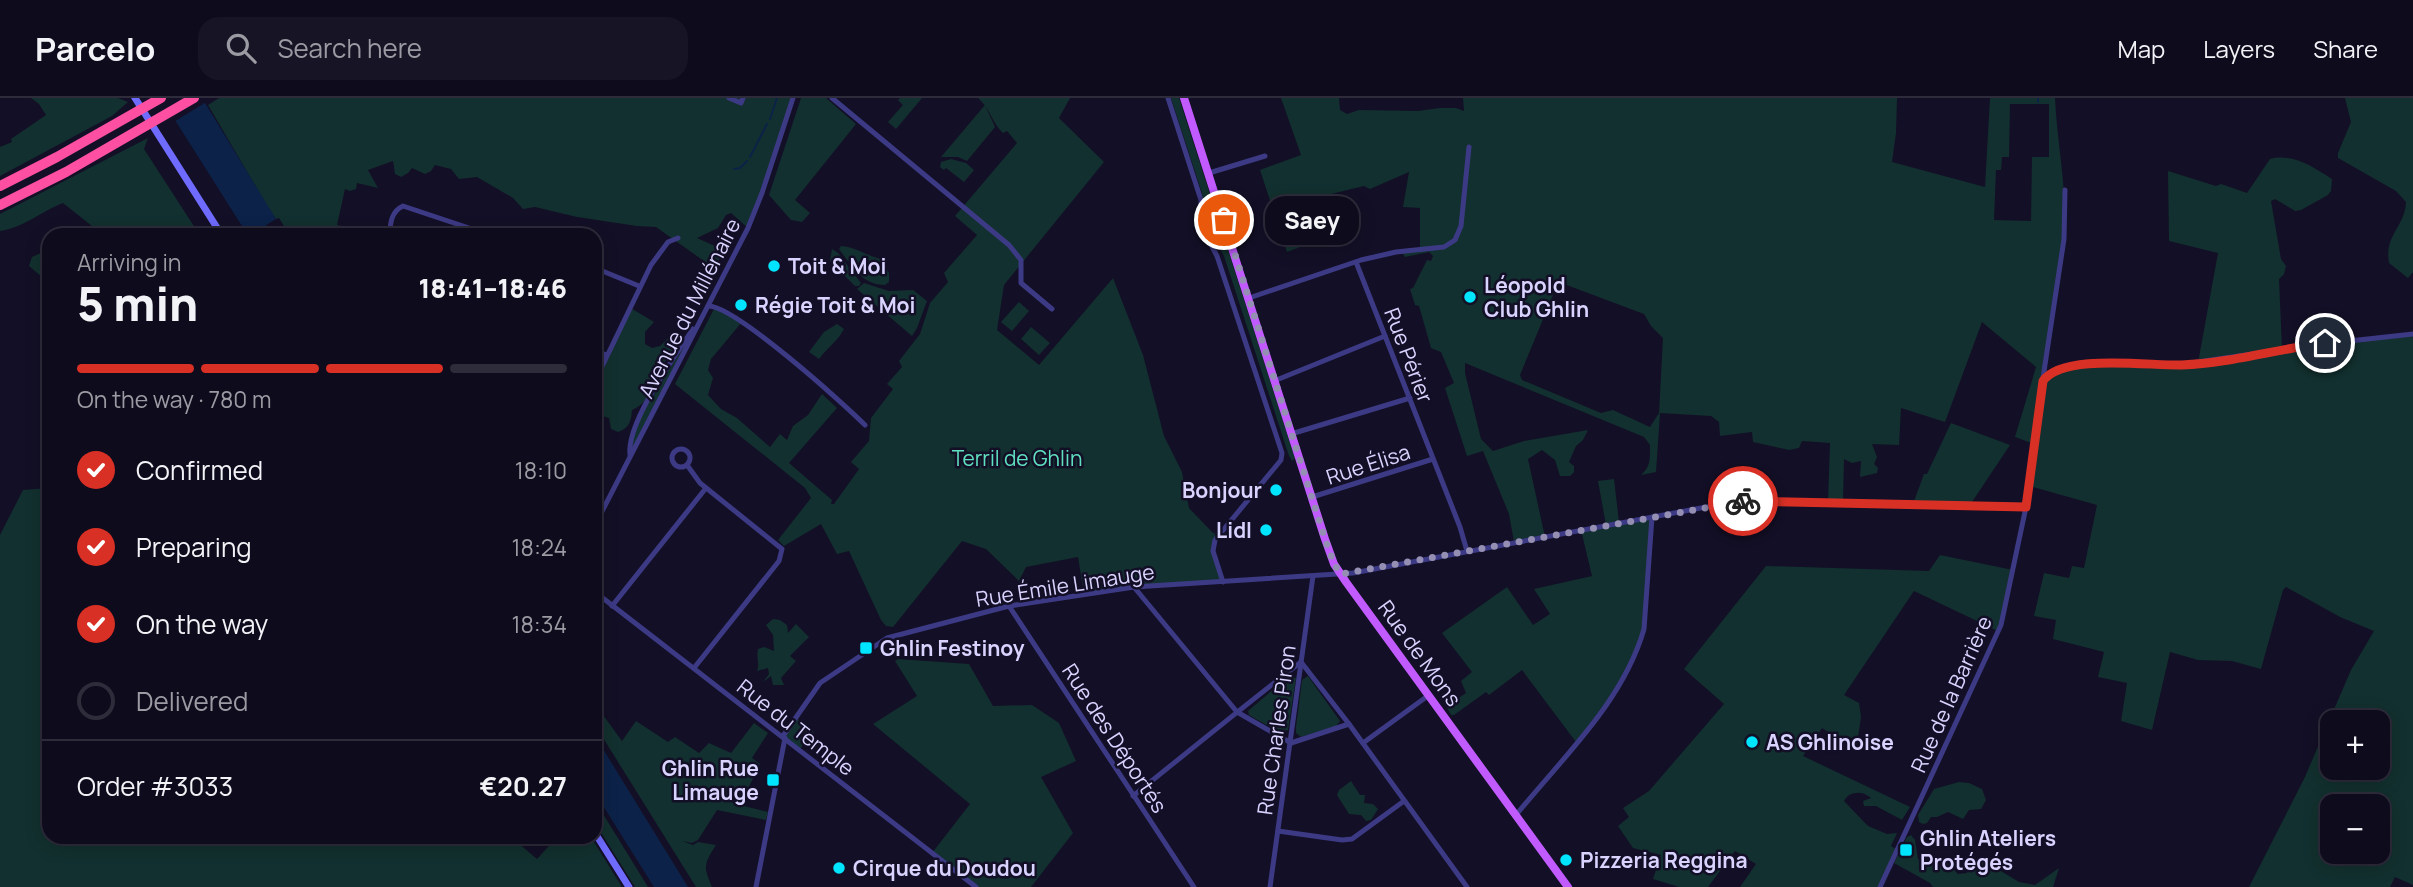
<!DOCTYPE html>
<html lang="en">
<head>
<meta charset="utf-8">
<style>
	body { margin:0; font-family:Manrope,sans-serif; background:#171425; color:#f1f3f6; height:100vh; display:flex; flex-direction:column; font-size:26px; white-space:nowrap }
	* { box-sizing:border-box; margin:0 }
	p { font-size:23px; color:#9b9ba3 }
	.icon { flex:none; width:38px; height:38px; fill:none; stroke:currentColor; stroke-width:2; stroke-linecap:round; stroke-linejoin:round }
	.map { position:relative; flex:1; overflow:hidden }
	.details { position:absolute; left:42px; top:130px; width:560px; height:616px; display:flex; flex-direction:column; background:#0e0b1c; border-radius:21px; box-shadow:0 4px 18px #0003,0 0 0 2px #2e2b3b }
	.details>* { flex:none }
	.fabs { position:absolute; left:2320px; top:612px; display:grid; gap:14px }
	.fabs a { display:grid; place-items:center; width:70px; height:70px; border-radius:14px; background:#0e0b1c; box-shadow:0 4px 18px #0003,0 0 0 2px #2e2b3b; font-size:35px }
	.pin { position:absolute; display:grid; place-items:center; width:60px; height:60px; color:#fff; margin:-30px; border:4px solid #fff; border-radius:50%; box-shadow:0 2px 7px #0007 }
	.courier { position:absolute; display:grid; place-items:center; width:70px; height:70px; margin:-35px; border:5px solid #d93025; border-radius:50%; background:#fff; color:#222; box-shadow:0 2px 9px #0007 }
	.bubble { position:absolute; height:49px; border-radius:21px; background:#0e0b1c; box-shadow:0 4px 18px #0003,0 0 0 2px #2e2b3b; font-size:23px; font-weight:800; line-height:49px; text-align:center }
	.summary em { font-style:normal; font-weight:800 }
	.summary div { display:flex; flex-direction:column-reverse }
	.summary { display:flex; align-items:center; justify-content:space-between; height:119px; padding:0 35px }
	h1 { font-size:46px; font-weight:800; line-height:52px }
	.bar { display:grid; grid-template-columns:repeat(4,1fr); gap:10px 7px; align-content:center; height:84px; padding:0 35px }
	.bar i { height:9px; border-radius:5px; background:#2e2b3b }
	.bar .current { background:#d93025 }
	.bar p { grid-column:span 4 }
	.line { display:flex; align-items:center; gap:18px; padding:0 35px; border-top:2px solid #2e2b3b }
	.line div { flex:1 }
	ol { padding:0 35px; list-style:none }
	li { display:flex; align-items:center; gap:21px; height:77px }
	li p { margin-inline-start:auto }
	li .icon { padding:7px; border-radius:50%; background:#d93025; color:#fff; stroke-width:4 }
	li:last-child { color:#9b9ba3 }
	li i { width:38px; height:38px; border:4px solid #2e2b3b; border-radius:50% }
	header { display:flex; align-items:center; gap:42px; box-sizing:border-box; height:98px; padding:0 35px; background:#0e0b1c; border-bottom:2px solid #2e2b3b }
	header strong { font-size:33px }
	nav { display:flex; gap:38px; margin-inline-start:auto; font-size:24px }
	.search { width:490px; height:63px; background:#171425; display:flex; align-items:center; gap:18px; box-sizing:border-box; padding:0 24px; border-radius:21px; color:#9b9ba3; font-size:26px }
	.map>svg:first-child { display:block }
	.green { fill:#12302f; fill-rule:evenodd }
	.water { fill:#0c2248 }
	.pier { fill:#130f26 }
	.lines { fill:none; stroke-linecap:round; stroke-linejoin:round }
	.stream { stroke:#0c2248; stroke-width:2 }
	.minor { stroke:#3d3a85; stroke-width:5 }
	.secondary { stroke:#6f6bff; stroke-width:7 }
	.primary { stroke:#c25bff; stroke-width:8 }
	.motorway { stroke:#ff4fa3; stroke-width:10 }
	.done { stroke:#948fb3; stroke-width:7; stroke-dasharray:0 12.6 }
	.route { stroke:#d93025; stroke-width:9 }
	.poi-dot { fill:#00e5ff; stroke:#130f26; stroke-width:2.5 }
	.labels { text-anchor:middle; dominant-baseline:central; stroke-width:5; stroke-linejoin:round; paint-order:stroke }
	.poi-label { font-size:21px; font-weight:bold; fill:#d9d4ff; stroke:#130f26; text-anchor:start }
	.street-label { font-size:21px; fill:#d9d4ff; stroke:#130f26 }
	.park-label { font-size:21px; fill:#5fe0c0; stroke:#130f26 }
</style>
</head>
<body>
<header>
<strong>Parcelo</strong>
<div class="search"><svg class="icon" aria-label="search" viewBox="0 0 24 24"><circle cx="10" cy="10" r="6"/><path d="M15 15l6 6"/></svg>Search here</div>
<nav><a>Map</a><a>Layers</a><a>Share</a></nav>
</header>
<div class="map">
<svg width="2413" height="789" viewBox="0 0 2413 789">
	<rect width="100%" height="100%" fill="#130f26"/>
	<g class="green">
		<path d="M31,0h87l10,4 -16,14 -112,60v-29l12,-5 -1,-3 35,-24 -7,-11z"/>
		<path d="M219,0h574l-45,130 -17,-15 -5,2 -8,13 -21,10 20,9 3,8 -2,9 -7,2 -55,-39 -19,-1 -60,-9 -42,-10 -12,2 -10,-11 -36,-21 -18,2 -8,-10 -16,-4 -4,6 -6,3 -13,-6 -4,5 -7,4 -6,-3 -2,-13 -25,9 10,18 -21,-5 -1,6 -6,2 -5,-2 -8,36 8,2v7h-56l-10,-16 -3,1 -10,-15 -58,-99z"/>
		<path d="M801,0h25l30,26 -61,76 15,13 -8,9 -11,-2 -22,-25z"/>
		<path d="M900,0h22l-26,31 -8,-7 15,-17 -5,-5z"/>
		<path d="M978,0h92l-11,20 45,44 -100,123 -7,45 42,35 74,-87 30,77 21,81 18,36 7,36 23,24 5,3 -4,9 10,38 -57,3 -82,9 -6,-37 -52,10 -7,14 -33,-32 -24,-8 -69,86 -7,-1 -5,-6 -32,-69 -12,3 -16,-30 -37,22 -6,-6 33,-42 -6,-10 -130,-104 40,-77 27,15 -31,37 -3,11 5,8 -5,17 13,14 16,9 33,29 10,-13 7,6 6,-14 15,-11 14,-21 15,14 -48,55 43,37 -1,4h3l25,-35 -8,-7 18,-21 2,-23 22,-29 -6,-5 15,-17 -3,-6 21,-27 10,-31 18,-21 -4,-9 33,-38 -22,-19 62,-73 -10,-12 -4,2c-11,-10 -13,-25 -25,-35z"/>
		<path d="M1171,0h8l116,360 -3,3 -3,-5 -65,-200 -10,-17 2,-2 -6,-20 -6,-3 -2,-21z"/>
		<path d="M1281,0h58l1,12 7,4 12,-4 59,1 22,-3h16l8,3 -1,-13h434l-1,35 -4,29 93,25 5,-89h65c2,47 13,93 9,141 -3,46 -14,94 -21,140l33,-15 122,-1 20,-110 -49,-12 -1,-70 48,15 5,-2 26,9 23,-34c23,-6 43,8 62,20l-1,12 -3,4 -27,15 -6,1 -20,-12 -4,2 10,58 5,7 -2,8 -5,5 3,70 131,-15v551l-18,-8 -5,10h-141l55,-108 47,-109 23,-39 -34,-14 -54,-30 -3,3 -22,79 -29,-8 -34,-1 -28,-8 -18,78 -31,-9 6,-38 -29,-6 6,-25 -51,-13 3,-19 -22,-4 10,-43 25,5 3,-12 12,2 13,-63 -68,-19 5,-42 -19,-7 21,-70 -54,-45 -37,100 -44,-14 -2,37 -27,-1 5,13 -3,7 4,4 -1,5 -17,4 1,-16 -9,2 -8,-4 -1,43h-15l2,-59 -28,-2 -3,7 -10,2 -36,-8 -1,-10 -32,4 -1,-14 -8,-6 -51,-3 -4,59 -15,3c10,-8 9,-18 9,-30l-6,-8 -179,-74v10l16,66 12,12 31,-10 64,-11 -5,10 -7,6 -7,16 5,4v6l-4,4h-10l-5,-16 -13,-10 -14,9 17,78 -31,5 -5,-28 -26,-63 -16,5 -22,-68 9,-5 -13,-31 -10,-4 -12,-42 -4,-1 -5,-16 3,-1 14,-28 4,1 2,-5 -4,-4 -24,5 -4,-6 19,-1v-42l-17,-1 6,-35 -39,17 -6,-3 -37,9 18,35 -58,22 -27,-82 41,-15zM2010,6h39v53h-17l-1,64 -37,-1 2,-50h5l1,-13h7zM1560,186h4l80,30 7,12 12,12 -4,75 -9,14 -37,-17 -12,3 -79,-33 -2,-5 36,-87zM2333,625h45v45h-45zM2333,709h45v45h-45z"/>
		<path d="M2345,0h68v174l-5,6 -19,-15c-5,-28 16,-36 17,-61l-10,-11 -58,-33v-5l13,-31z"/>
		<path d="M985,7l10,22 -28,34 -9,-4h-17z"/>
		<path d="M148,40l-4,11 55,85h-97l-39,-31c-21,8 -40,25 -63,28v-17z"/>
		<path d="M951,61l15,4 8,7 -10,12 -18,-14 -2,2 -4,-3 1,-5z"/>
		<path d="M841,148c15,1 26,10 40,13l8,14v9l-4,3c-23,0 -33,-19 -46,-36z"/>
		<path d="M832,151l6,4 23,30 -2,3h-4l-25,-25z"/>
		<path d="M45,153l4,4v28l-20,-17 3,-9z"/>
		<path d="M864,185l25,8 24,-1 14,11 -10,27 -5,8 -55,-47z"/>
		<path d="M1019,204l10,9 -17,20 -11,-9z"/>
		<path d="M709,207l-75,148 -5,-3 13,-36z"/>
		<path d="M629,209l25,15 -9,10v12l7,4 8,-2 12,-12h5l2,4 -10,19 -17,20c0,15 -6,27 -20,33 -1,12 -3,18 -14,22l-7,-3 -2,-11 -10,-3 -1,10 -3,1v-76l11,5z"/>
		<path d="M837,226l7,5c-7,13 -17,19 -25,30l-10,-7 15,-20z"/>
		<path d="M1031,229l19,16 -11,12 -18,-16z"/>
		<path d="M1951,325l59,22 -40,60 -57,-1 11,-30h3z"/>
		<path d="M1614,381l5,43 33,-5 -8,112 -22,52 -46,61 -54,-72 -33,25 -3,-3 -32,23h-3l-5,-9 20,-13 -5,-12 11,-9 -30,-39 65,-46 26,38 17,-11 -16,-25 58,-13 -11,-46 25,-5 -8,-44z"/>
		<path d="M49,390v348h473l-5,6 20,17 20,-22h34l31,50h-622v-352l23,-45z"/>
		<path d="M1940,457l73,15 -15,61 -84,-40 -70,104 15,8 2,14 -4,27 -8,1 -27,-17 -19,28 107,51 -8,13 -26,-14h-12l-1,-5 8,-3c-9,-8 -22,-7 -27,3l24,25 19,8 10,-1 -6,13 6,4 -17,37h-140l16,-23 -21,-13 -27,36h-29l-26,-8 8,-24 -28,-7 -15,-22 11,-9 -6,-9 26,-17 75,-87 -40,-35 82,-103 163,5z"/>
		<path d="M773,521l7,1 7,5 1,8 8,-9 13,13 -19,19 6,5 -15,17 3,7h-11l-2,-9 -8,6 6,-8 -1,-6 -11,3c3,-7 -1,-14 1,-22l6,-2 10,4 -1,-16 -7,-10z"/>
		<path d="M898,561l71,5 24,42 39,-1 27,18 17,38 -35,16 32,56 -42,54h-55l-44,-34 38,-49 -97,-80 44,-28 -22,-35z"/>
		<path d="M1289,578l7,2 -8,52 -8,3 -31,-18 -1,-4z"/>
		<path d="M1308,578l32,45 -4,5 -35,11 -5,-4v-6l6,-47z"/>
		<path d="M595,606l27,37 14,-20 32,21 7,-5 24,16 10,-10 22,10 23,-30 14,10 -16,25 8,6 -20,41 28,7 -2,8 -49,-10 -19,30 -6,3 -10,-2 11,4 5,-3 18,3c-12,19 -13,21 -4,42h-16l-101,-162z"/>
		<path d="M795,619l19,15 -14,17 -17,-13z"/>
		<path d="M1351,683l9,14h5l-1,8 9,1 5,5 -7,11 -5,1 -5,-6 -12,-1 -12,-19 2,-5z"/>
		<path d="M1959,684l10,1 13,6 4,11 -5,9 -12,1 -6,9 -15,-7 -11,5h-6l-4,6 -4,1 -4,-2 -1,-7 16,-26z"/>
		<path d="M595,703l53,86h-13l-40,-64z"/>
		<path d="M1911,737l4,5 3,19 6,4 21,-2 13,13 9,-1 3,-10 9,-4 21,7 1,5 18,11 16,3 24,-17 -6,19h-120l-3,-4 -36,-20 13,-26z"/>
	</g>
	<g class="water">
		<path d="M161,0h41l74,121 -10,6 6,9h-25z"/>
		<path d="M595,638l93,151h-34l-59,-94z"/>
	</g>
	<path class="pier" d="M157,0h49l2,3 -36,22z"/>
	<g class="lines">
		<g class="stream">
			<path d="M2038,4v-4"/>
			<path d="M770,21l7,-21"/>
			<path d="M750,59l17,-33"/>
			<path d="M734,71l6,-1 7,-7"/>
		</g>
		<g class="minor">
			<path d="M729,0l12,5 2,-5"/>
			<path d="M832,0l177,147 12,15v23l31,26"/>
			<path d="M1168,0l33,102 -1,20 2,8 15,28 65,197 -1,7 -66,80 -2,11 10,31"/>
			<path d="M1209,75l56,-17"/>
			<path d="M390,136c0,-12 2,-23 13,-28l84,28"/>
			<path d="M1356,164l104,265 7,24"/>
			<path d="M595,170l44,18"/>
			<path d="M1249,200l112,-38 35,-8 48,-5 11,-7 6,-14 8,-79"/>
			<path d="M708,208c26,-1 134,96 157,119"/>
			<path d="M595,252l11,5"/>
			<path d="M2043,280l21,-139 1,-49"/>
			<path d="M595,283l56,-116 17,-23 10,-4"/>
			<path d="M1274,283l111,-45"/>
			<path d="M1291,336l119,-36"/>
			<circle cx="681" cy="360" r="9"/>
			<path d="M630,357c-4,-32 45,-99 63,-126"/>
			<path d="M687,367l13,18 82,66 -3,12 -85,107"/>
			<path d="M1312,399l121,-38"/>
			<path d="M595,427l153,-297 14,-35 31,-95"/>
			<path d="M595,494l381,295"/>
			<path d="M612,508l94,-118"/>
			<path d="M1009,508l185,281"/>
			<path d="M1349,626l118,163"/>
			<path d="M783,638l37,-53 67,-45 122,-32 125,-19 219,-14 380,-71 58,-1 235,6"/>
			<path d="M1363,645l66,-48"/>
			<path d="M1133,698c56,-45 112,-91 168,-134l48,62 -58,19 -54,-31 -103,-125"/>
			<path d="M1516,717c47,-58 107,-113 128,-186l8,-112"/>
			<path d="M1278,733l64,9 10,-1 52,-38"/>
			<path d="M756,789l29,-149"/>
			<path d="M1270,789l43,-311"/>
			<path d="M1880,789l121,-262 25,-118 17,-126c8,-11 20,-15 33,-17h108l129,-19 100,-11"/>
		</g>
		<g class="secondary">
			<path d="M135,0l86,136"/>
			<path d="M595,735l34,54"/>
		</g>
		<path class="primary" d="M1184,0l141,441 9,25 12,18 222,305"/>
		<g class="motorway">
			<path d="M0,88l57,-29 104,-59"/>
			<path d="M0,107l66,-33 128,-74"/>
		</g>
	</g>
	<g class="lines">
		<path class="done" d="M1224,122l101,319 9,25 7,10 402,-73"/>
		<path class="route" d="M1743,403l283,6 17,-126c20,-28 106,-15 139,-16 48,-2 95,-16 143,-22"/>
	</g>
	<g class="poi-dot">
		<circle cx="774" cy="168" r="7"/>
		<circle cx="1470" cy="199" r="7"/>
		<circle cx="741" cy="207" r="7"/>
		<circle cx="1276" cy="392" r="7"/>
		<circle cx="1266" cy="432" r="7"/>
		<rect x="859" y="543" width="14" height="14" rx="3.5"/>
		<circle cx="1752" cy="644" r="7"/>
		<rect x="766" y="675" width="14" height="14" rx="3.5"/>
		<rect x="1899" y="745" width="14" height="14" rx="3.5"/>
		<circle cx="1566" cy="762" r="7"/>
		<circle cx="839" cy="770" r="7"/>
	</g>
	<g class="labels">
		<g class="poi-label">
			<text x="788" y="168">Toit &amp; Moi</text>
			<text x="1484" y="187">Léopold<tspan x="1484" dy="24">Club Ghlin</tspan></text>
			<text x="755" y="207">Régie Toit &amp; Moi</text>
			<text x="1262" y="392" text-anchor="end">Bonjour</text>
			<text x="1252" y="432" text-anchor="end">Lidl</text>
			<text x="880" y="550">Ghlin Festinoy</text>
			<text x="1766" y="644">AS Ghlinoise</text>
			<text x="759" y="670" text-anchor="end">Ghlin Rue<tspan x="759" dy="24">Limauge</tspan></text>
			<text x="1920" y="740">Ghlin Ateliers<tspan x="1920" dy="24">Protégés</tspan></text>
			<text x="1580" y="762">Pizzeria Reggina</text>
			<text x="853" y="770">Cirque du Doudou</text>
		</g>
		<g class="street-label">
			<text transform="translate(689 210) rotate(-63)">Avenue du Millénaire</text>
			<text transform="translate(1409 257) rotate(69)">Rue Périer</text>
			<text transform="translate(1368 366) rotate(-18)">Rue Élisa</text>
			<text transform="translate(1065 487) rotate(-9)">Rue Émile Limauge</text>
			<text transform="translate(1420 555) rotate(54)">Rue de Mons</text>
			<text transform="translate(1951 596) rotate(-66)">Rue de la Barrière</text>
			<text transform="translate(796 629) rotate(38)">Rue du Temple</text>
			<text transform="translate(1276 632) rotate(-82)">Rue Charles Piron</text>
			<text transform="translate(1115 640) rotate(57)">Rue des Déportés</text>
		</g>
		<g class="park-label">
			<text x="1017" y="360">Terril de Ghlin</text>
		</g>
	</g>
</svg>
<div class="fabs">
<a>+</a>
<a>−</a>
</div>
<div class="pin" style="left:1224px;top:122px;background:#ea580c"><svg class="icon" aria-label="bag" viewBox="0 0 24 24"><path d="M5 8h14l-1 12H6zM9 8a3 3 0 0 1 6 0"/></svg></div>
<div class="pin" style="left:2325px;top:245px;background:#1f2937"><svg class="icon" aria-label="home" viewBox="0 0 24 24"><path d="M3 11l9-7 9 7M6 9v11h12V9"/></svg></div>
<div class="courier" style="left:1743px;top:403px"><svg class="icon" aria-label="bike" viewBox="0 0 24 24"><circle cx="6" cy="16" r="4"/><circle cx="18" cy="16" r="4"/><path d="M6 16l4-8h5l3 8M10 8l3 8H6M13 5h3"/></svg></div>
<div class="bubble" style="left:1265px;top:98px;width:94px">Saey</div>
<section class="details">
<div class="summary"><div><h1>5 min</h1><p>Arriving in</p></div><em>18:41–18:46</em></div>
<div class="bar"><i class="current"></i><i class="current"></i><i class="current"></i><i></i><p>On the way · 780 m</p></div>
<ol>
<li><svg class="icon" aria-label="check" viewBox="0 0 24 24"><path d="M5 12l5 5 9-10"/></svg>Confirmed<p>18:10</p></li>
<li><svg class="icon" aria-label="check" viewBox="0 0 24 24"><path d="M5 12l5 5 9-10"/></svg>Preparing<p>18:24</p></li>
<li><svg class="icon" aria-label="check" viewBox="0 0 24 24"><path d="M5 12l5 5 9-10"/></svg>On the way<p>18:34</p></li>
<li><i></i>Delivered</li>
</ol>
<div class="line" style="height:91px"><div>Order #3033</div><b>€20.27</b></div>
</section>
</div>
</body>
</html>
